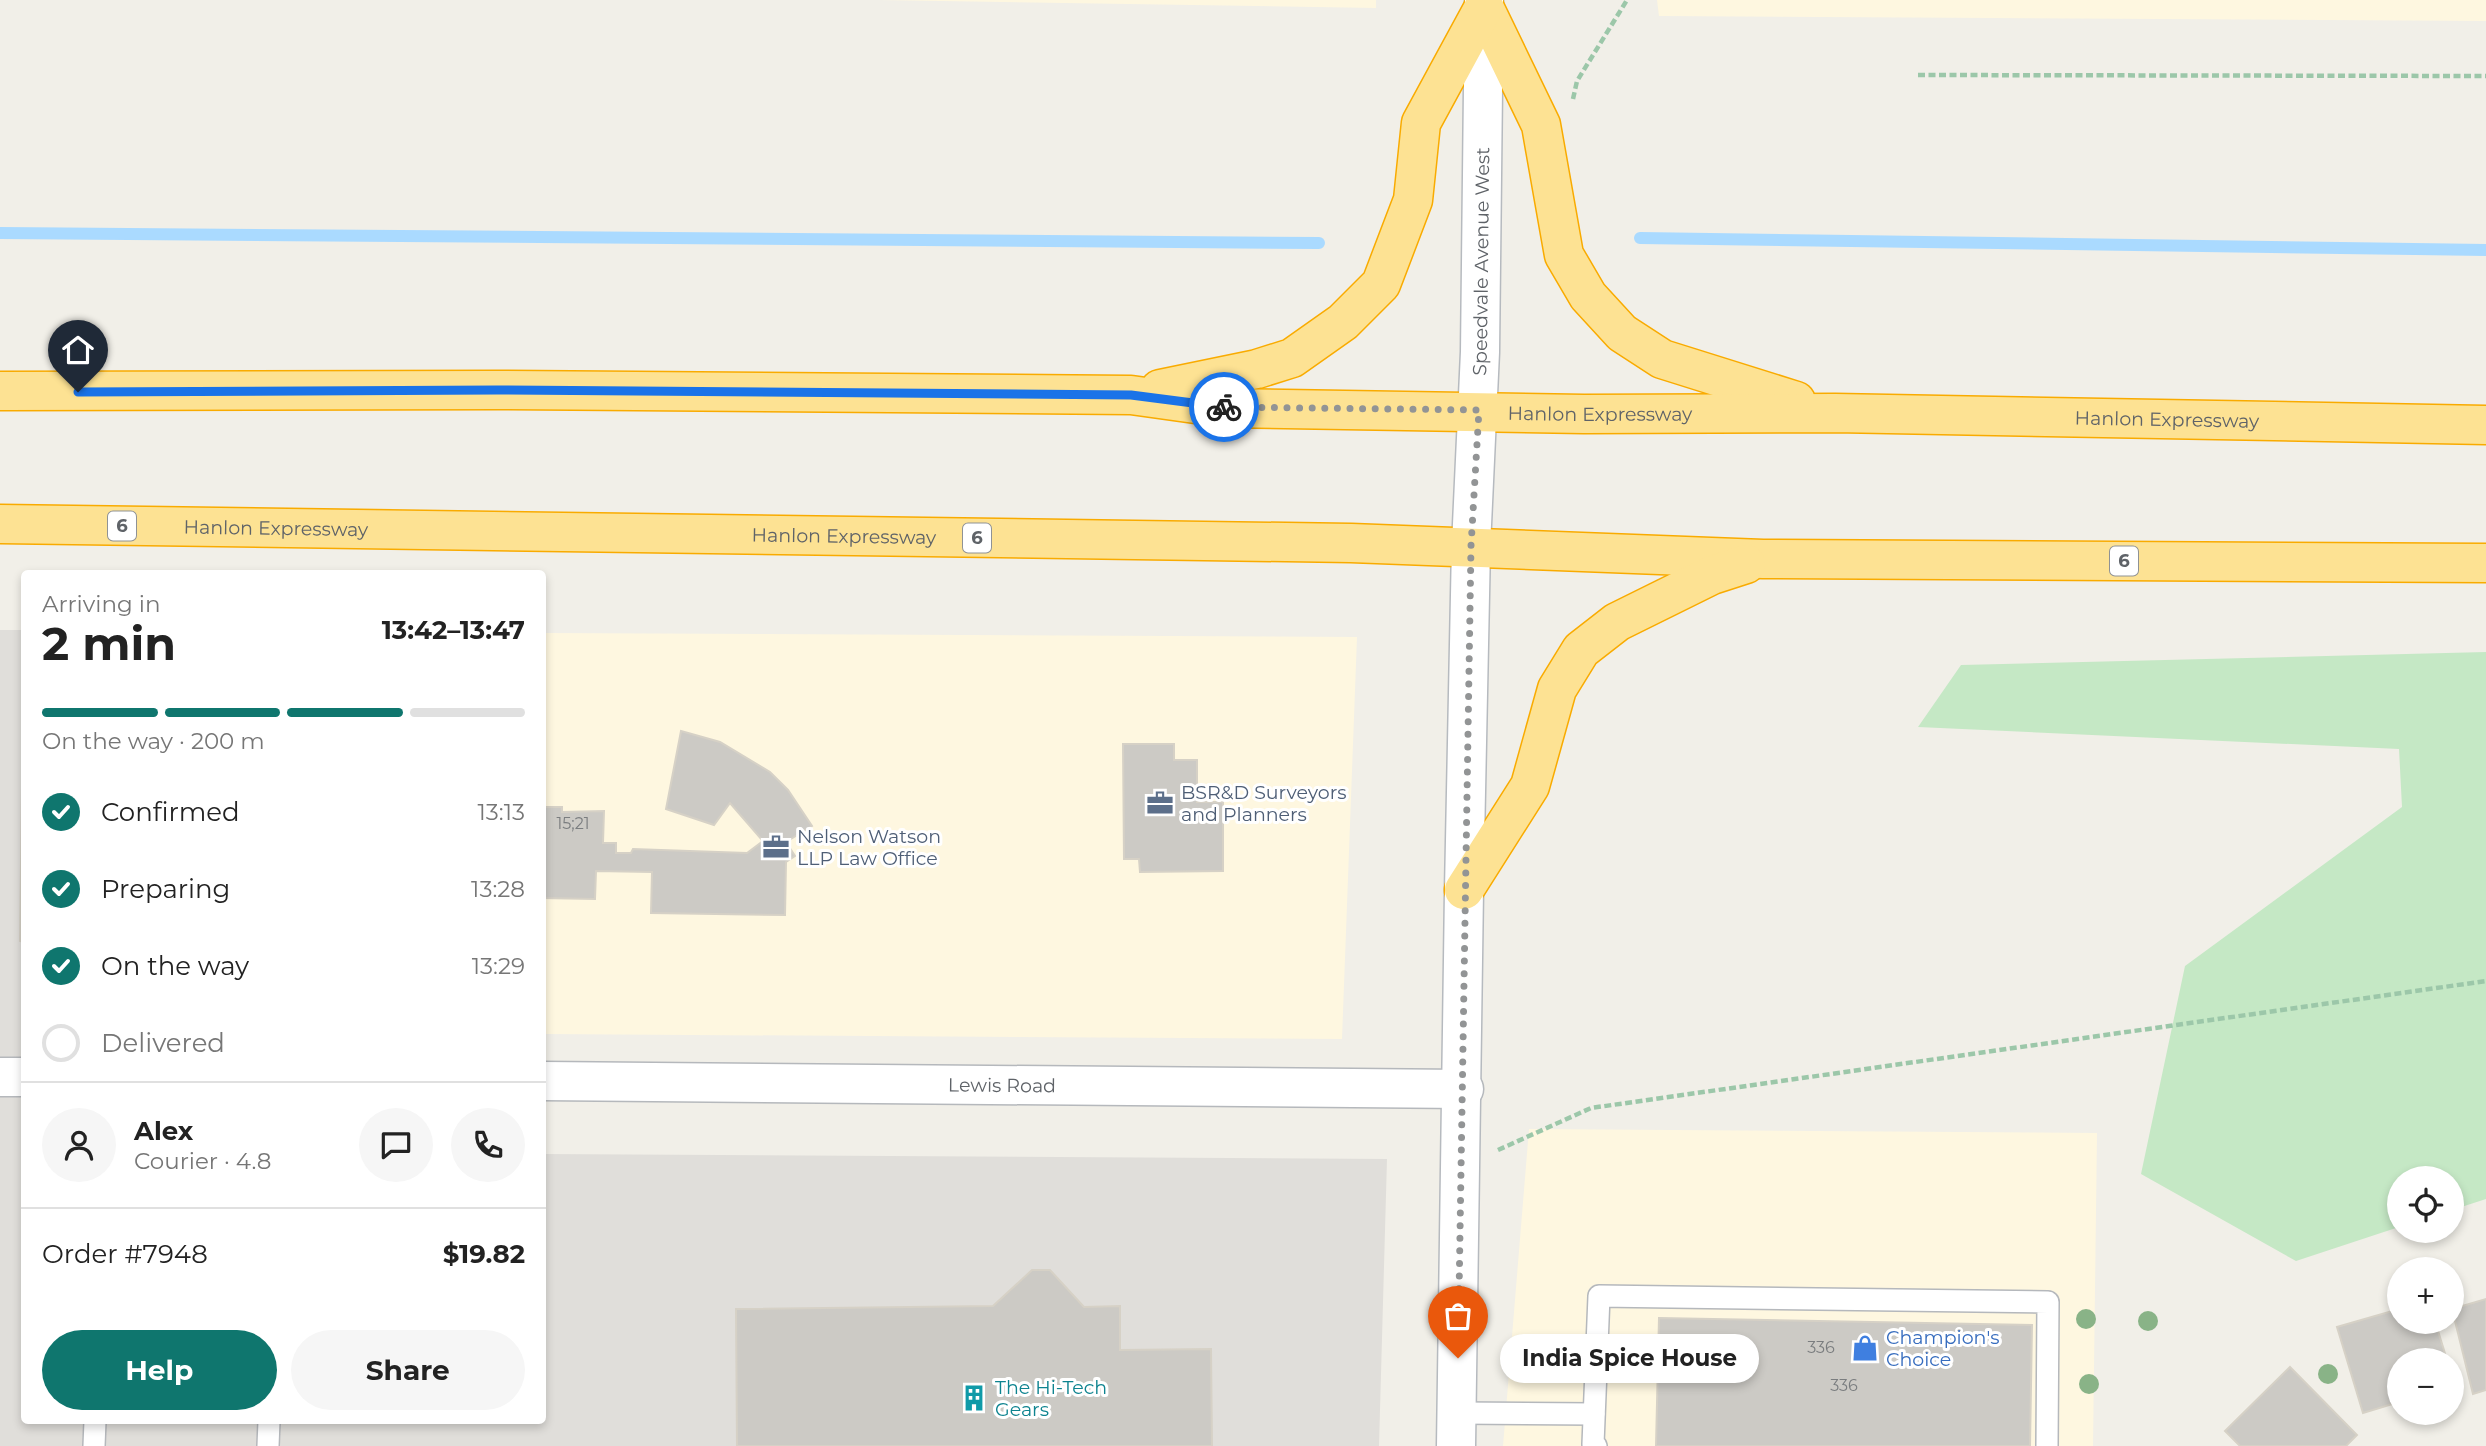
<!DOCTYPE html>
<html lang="en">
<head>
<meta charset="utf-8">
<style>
	body { margin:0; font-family:Montserrat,sans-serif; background:#f6f6f6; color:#222; height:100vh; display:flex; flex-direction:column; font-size:26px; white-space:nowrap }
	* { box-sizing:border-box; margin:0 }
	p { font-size:23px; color:#767676 }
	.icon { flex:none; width:38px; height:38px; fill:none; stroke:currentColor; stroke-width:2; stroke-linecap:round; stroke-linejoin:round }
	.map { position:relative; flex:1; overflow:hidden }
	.details { position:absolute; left:21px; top:570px; width:525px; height:854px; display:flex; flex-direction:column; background:#fff; border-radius:7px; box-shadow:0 4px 10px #0003 }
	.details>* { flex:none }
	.tools { position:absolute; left:2387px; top:1166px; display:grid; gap:14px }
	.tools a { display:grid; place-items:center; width:77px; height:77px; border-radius:50%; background:#fff; box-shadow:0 4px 10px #0003; font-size:35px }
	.pin { position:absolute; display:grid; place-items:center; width:60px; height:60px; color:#fff; margin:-72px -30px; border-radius:50% 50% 50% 0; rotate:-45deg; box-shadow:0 0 7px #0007 }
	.pin .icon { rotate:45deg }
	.courier { position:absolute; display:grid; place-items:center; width:70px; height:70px; margin:-35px; border:5px solid #1a73e8; border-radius:50%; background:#fff; color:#222; box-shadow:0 2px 9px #0007 }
	.bubble { position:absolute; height:49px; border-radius:24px; background:#fff; box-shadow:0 4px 10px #0003; font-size:23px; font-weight:700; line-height:49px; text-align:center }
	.summary em { font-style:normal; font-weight:700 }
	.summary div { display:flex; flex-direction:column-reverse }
	.summary { display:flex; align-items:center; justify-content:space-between; height:119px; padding:0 21px }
	h1 { font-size:46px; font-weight:700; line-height:52px }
	.bar { display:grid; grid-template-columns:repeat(4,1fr); gap:10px 7px; align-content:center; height:84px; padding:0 21px }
	.bar i { height:9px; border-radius:5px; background:#e0e0e0 }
	.bar .selected { background:#0f766e }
	.bar p { grid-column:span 4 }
	.line { display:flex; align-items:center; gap:18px; padding:0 21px; border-top:2px solid #e0e0e0 }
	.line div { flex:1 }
	.round { display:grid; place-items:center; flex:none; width:74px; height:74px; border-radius:37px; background:#f6f6f6 }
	ol { padding:0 21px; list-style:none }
	li { display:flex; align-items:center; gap:21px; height:77px }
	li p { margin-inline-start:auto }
	li .icon { padding:7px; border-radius:50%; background:#0f766e; color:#fff; stroke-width:4 }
	li:last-child { color:#767676 }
	li i { width:38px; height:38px; border:4px solid #e0e0e0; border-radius:50% }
	.action { display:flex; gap:14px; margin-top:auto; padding:14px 21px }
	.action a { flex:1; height:80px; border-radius:42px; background:#0f766e; color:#fff; font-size:28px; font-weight:700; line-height:80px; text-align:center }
	.action a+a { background:#f6f6f6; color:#222 }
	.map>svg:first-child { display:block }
	.commercial { fill:#fef7e0 }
	.industrial { fill:#e0deda }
	.green { fill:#c5e8c5 }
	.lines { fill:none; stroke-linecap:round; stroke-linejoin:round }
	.stream { stroke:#aadaff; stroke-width:12 }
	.building { fill:#cccac5; stroke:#d6d1c6; stroke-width:2 }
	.lane-casing { stroke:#b5b8bc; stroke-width:24 }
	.street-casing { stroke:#b5b8bc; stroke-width:41 }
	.secondary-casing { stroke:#b6babf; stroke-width:41 }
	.highway-casing { stroke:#f9ab00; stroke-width:41 }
	.path { stroke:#9cc7a9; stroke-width:4.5; stroke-dasharray:7 3.5; stroke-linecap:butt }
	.lane { stroke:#fff; stroke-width:21 }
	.street { stroke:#fff; stroke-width:38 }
	.secondary { stroke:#fff; stroke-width:38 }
	.highway { stroke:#fde293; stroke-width:38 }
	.tree { fill:#89b387 }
	.done { stroke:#929495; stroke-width:7; stroke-dasharray:0 12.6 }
	.route { stroke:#1a73e8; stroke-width:9 }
	.labels { text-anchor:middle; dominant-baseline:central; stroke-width:6; stroke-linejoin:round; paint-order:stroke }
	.number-label { font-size:16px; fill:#7a7d7f }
	.shield { fill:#fff; stroke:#8f9295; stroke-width:2 }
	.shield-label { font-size:18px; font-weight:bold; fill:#5f6368 }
	.street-label { font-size:19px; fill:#5f6368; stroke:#fff }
	.service-label { font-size:19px; fill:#4e5e75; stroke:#fff; text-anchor:start }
	.shop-label { font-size:19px; fill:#366cbe; stroke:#fff; text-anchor:start }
	.culture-label { font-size:19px; fill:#0d838f; stroke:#fff; text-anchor:start }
</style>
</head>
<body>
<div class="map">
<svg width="2486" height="1446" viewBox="0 0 2486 1446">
	<rect width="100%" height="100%" fill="#f1efe8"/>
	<g class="commercial">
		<path d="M879,0h497v8z"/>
		<path d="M1657,0h829v21l-827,-5z"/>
		<path d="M543,633l814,4 -15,402 -799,-5z"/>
		<path d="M1529,1129l568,4 -4,313h-590z"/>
	</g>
	<path class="industrial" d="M0,630h24v791h518l1,-267 844,5 -8,287h-1379z"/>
	<path class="green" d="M2486,652v547l-34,11v-32h-53v49l-103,34 -155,-87 44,-208 217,-159 -3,-58 -481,-22 43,-62z"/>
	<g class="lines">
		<g class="stream">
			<path d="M0,233l1319,10"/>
			<path d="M1640,238l846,12"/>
		</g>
	</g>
	<g class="building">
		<path d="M681,731l39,11 50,30 18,18 24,36 -26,16 9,14 -9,6 -1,53 -134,-2 1,-41 -56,-1 -1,28 -53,-1v-91h20v5l42,-1 -1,32h13v10h15l2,-4 114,4 16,-12 -33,-38 -16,22 -48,-16z"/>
		<path d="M1123,744h51v16h23v42h26v69l-83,1 -1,-13h-15z"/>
		<path d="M22,786h2v156l-4,-1z"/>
		<path d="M1032,1270h18l34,37 36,-1v44l91,-1 1,97h-475l-1,-137 257,-3z"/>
		<path d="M2486,1299v91l-13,4 -21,-85z"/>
		<path d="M2399,1309v12h36l12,39h-48v42l-36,11 -26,-86z"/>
		<path d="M1659,1318l373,7 -2,121h-374z"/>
		<path d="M2290,1367l67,68 -11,11h-106l-15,-15z"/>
	</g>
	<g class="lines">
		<g class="lane-casing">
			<g id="lane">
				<path d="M1457,1413l137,1"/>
				<path d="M94,1446l1,-25"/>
				<path d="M268,1446l1,-25"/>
				<path d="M1596,1446l-3,-2 6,-148 449,6 -1,144"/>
			</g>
		</g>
		<g class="street-casing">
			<g id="street">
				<path d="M0,1077h24"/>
				<path id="s1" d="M542,1081l922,8"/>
			</g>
		</g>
		<g class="secondary-casing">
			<g id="secondary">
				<path id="s2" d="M1456,1446l8,-556 7,-344 9,-194 4,-352"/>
			</g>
		</g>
		<g class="highway-casing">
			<g id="highway">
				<path d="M1484,7l57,118 23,130 24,41 34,37 40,26 134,42"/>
				<path d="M1160,389l97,-20 35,-11 51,-36 38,-38 32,-84 8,-77 63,-116"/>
				<path id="s3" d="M0,391l497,-1 634,5 93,13 360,6 251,-1 651,12"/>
				<path id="s4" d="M0,524l1351,19 412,16 723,4"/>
				<path d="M1464,890l66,-104 27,-97 24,-39 36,-28 95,-47 34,-11"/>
			</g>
		</g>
		<g class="path">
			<path d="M1918,75l568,1"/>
			<path d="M1573,99l4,-18 50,-81"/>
			<path d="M1498,1150l93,-42 895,-127"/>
		</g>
		<use href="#lane" class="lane"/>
		<use href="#street" class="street"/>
		<use href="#secondary" class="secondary"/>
		<use href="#highway" class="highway"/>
	</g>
	<g class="tree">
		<circle cx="2086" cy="1319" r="10"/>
		<circle cx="2148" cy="1321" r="10"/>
		<circle cx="2328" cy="1374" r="10"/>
		<circle cx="2089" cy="1384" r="10"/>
	</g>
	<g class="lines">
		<path class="done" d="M1224,407l255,3 -8,136 -13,812"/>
		<path class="route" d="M78,392l419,-2 634,5 93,12"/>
	</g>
	<defs>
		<g id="office-bare" transform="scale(2.1)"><path d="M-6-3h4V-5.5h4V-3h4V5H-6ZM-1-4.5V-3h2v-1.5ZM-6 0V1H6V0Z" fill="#5c6f8a" stroke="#fff" stroke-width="2.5" paint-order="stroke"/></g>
		<g id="shop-bare" transform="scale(2.1)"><path d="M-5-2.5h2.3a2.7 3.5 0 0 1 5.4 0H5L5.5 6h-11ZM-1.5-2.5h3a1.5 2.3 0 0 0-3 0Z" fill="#3f7fe0" stroke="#fff" stroke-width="2.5" paint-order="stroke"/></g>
		<g id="building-bare" transform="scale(2.1)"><path d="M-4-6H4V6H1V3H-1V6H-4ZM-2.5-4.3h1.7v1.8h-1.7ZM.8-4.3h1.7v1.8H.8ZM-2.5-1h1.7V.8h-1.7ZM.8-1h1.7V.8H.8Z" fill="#0f9aa8" stroke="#fff" stroke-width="2.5" paint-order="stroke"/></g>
	</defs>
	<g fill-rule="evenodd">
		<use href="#office-bare" x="1160" y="803"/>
		<use href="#office-bare" x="776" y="847"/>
		<use href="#shop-bare" x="1865" y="1348"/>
		<use href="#building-bare" x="974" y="1398"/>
	</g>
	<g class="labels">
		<g class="number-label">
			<text x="573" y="823">15;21</text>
			<text x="1821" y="1347">336</text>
			<text x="1844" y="1385">336</text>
		</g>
		<g class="shield">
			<rect x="108" y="511.5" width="28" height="29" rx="5"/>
			<rect x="963" y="523.5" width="28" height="29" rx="5"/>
			<rect x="2110" y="546.5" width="28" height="29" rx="5"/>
		</g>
		<g class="shield-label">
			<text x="122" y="526">6</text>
			<text x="977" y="538">6</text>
			<text x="2124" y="561">6</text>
		</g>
		<g class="street-label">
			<text stroke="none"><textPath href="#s2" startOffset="1185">Speedvale Avenue West</textPath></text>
			<text stroke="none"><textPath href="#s3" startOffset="1601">Hanlon Expressway</textPath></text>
			<text stroke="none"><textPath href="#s3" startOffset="2168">Hanlon Expressway</textPath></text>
			<text stroke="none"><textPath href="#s4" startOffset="276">Hanlon Expressway</textPath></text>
			<text stroke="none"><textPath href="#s4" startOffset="844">Hanlon Expressway</textPath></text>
			<text stroke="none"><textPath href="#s1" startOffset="460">Lewis Road</textPath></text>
		</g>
		<g class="service-label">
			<text x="1181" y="792">BSR&amp;D Surveyors<tspan x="1181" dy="22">and Planners</tspan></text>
			<text x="797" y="836">Nelson Watson<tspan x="797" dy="22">LLP Law Office</tspan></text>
		</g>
		<g class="shop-label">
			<text x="1886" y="1337">Champion's<tspan x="1886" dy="22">Choice</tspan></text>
		</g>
		<g class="culture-label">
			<text x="995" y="1387">The Hi-Tech<tspan x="995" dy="22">Gears</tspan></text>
		</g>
	</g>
</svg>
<div class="tools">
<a><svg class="icon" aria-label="locate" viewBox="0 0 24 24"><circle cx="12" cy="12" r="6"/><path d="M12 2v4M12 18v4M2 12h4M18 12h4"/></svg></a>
<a>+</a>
<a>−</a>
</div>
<div class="pin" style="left:1458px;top:1358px;background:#ea580c"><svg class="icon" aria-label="bag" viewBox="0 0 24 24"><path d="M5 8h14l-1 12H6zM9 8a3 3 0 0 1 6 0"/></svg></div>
<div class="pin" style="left:78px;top:392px;background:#1f2937"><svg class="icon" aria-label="home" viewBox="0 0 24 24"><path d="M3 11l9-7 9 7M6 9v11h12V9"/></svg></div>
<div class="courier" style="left:1224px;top:407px"><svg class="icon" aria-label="bike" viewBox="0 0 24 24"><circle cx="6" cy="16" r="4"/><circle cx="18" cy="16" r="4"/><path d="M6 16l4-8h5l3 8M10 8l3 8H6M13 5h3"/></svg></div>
<div class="bubble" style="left:1500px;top:1334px;width:259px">India Spice House</div>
<section class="details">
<div class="summary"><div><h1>2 min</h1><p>Arriving in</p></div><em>13:42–13:47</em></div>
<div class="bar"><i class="selected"></i><i class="selected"></i><i class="selected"></i><i></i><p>On the way · 200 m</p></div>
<ol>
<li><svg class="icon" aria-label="check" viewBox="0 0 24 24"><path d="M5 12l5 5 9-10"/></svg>Confirmed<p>13:13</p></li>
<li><svg class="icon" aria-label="check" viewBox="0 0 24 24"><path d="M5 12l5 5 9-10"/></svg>Preparing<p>13:28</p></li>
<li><svg class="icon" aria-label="check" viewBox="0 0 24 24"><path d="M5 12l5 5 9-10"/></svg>On the way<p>13:29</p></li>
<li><i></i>Delivered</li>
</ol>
<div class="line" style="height:126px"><a class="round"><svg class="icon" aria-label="person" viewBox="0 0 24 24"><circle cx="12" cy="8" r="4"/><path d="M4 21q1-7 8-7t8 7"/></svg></a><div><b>Alex</b><p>Courier · 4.8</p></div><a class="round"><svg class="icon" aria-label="chat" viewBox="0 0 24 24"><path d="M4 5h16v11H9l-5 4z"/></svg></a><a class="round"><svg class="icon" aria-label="phone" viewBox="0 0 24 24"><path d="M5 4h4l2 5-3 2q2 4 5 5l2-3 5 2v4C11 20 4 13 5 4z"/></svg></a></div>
<div class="line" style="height:91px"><div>Order #7948</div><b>$19.82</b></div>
<div class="action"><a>Help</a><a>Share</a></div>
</section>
</div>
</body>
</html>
